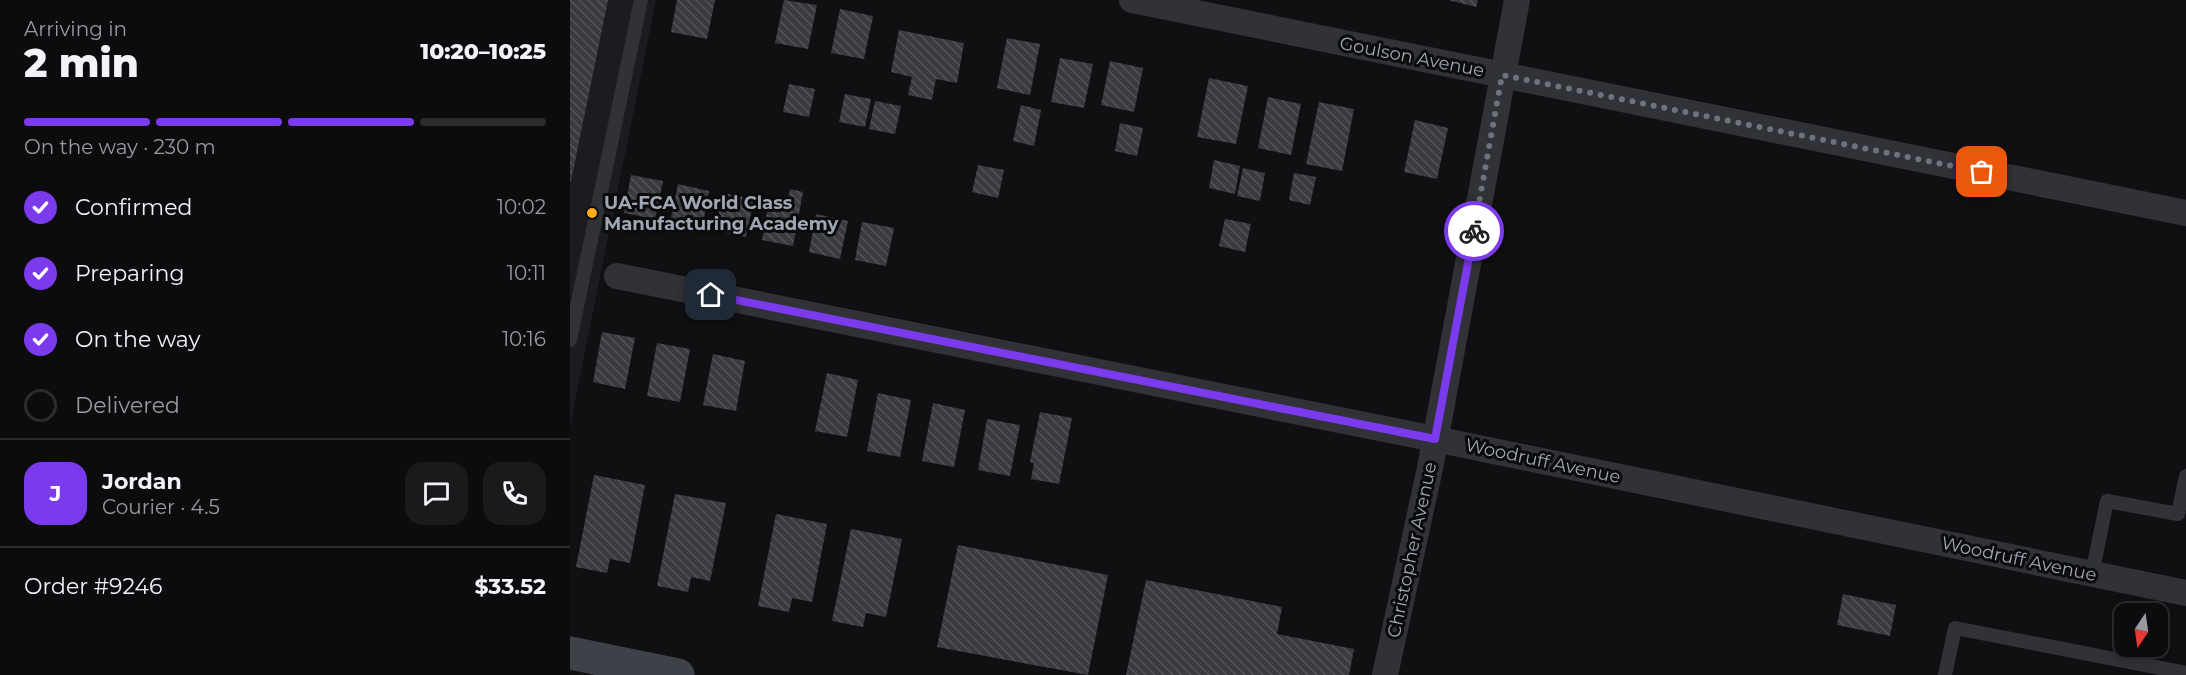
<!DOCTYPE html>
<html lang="en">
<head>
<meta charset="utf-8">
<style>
	body { margin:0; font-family:Montserrat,sans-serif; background:#1a1a1c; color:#f1f3f6; height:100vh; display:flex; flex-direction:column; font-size:22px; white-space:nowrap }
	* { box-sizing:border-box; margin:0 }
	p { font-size:20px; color:#9a9b9e }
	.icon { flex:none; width:33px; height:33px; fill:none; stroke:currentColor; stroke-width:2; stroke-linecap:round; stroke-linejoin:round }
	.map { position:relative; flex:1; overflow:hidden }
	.drawer { display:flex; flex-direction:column; background:#0c0c0e; width:570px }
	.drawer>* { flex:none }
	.needle { width:39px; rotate:193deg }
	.tools { position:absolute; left:1544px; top:603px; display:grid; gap:12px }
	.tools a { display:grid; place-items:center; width:54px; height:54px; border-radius:12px; background:#0c0c0e; box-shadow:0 3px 15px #0003,0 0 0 2px #2c2c2e; font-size:30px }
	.pin { position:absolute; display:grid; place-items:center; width:51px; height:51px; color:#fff; margin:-26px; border-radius:12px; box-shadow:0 3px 9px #0006 }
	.courier { position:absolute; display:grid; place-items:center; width:60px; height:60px; margin:-30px; border:4px solid #7c3aed; border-radius:50%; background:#fff; color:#222; box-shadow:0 2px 8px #0007 }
	.summary em { font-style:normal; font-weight:800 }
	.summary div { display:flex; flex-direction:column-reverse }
	.summary { display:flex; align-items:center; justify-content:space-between; height:102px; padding:0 24px }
	h1 { font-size:39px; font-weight:800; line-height:45px }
	.bar { display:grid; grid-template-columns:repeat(4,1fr); gap:9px 6px; align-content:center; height:72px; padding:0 24px }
	.bar i { height:8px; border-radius:4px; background:#2c2c2e }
	.bar .current { background:#7c3aed }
	.bar p { grid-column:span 4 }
	.line { display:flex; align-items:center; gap:15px; padding:0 24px; border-top:2px solid #2c2c2e }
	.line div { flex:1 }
	.round { display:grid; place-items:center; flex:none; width:63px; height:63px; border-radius:18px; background:#1a1a1c }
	ol { padding:0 24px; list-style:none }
	li { display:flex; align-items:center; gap:18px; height:66px }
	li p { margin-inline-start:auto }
	li .icon { padding:6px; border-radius:50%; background:#7c3aed; color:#fff; stroke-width:4 }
	li:last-child { color:#9a9b9e }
	li i { width:33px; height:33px; border:3px solid #2c2c2e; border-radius:50% }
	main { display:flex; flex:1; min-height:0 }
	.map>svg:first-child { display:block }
	.built { fill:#1b1c1f }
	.building { fill:url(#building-back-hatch) }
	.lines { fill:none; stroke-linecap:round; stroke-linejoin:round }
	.lane { stroke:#303237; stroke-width:14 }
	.street { stroke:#303237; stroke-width:26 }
	.secondary { stroke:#3e4147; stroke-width:33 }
	.done { stroke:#6d727b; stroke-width:6; stroke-dasharray:0 10.8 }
	.route { stroke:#7c3aed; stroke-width:8 }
	.poi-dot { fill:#ffab1a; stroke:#0b0b0c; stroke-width:2 }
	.labels { text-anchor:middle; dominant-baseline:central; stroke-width:6; stroke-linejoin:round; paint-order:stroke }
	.street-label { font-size:18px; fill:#9fa6b4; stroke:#0b0b0c }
	.poi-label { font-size:18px; font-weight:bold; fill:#9fa6b4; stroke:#0b0b0c; text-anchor:start }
</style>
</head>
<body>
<main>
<section class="drawer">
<div class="summary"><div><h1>2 min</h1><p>Arriving in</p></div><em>10:20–10:25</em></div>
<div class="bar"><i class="current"></i><i class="current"></i><i class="current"></i><i></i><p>On the way · 230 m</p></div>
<ol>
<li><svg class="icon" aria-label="check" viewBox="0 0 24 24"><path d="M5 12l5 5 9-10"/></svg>Confirmed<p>10:02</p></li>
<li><svg class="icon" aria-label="check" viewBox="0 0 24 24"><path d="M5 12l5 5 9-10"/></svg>Preparing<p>10:11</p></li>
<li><svg class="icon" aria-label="check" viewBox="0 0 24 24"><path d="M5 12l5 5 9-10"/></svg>On the way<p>10:16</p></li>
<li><i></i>Delivered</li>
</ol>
<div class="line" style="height:108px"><b class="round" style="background:#7c3aed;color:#fff">J</b><div><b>Jordan</b><p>Courier · 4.5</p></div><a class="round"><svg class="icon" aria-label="chat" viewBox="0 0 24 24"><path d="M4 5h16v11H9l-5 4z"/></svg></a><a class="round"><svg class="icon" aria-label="phone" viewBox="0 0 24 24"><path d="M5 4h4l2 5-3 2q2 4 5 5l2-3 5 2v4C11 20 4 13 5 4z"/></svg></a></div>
<div class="line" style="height:78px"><div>Order #9246</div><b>$33.52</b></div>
</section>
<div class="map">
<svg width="1616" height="675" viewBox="0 0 1616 675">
	<defs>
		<pattern id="building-back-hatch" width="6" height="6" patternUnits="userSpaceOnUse" patternTransform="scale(1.5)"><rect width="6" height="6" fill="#393b40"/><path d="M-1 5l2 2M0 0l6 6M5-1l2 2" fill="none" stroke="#525459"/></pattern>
	</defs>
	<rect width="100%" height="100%" fill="#101012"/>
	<path class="built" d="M0,0h86l-86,426z"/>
	<g class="building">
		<path d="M0,0h38l-37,181h-1z"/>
		<path d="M107,0h38l-8,39 -36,-7z"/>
		<path d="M214,0l33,5 -9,44 -33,-6z"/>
		<path d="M878,0h30l-2,7z"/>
		<path d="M270,9l33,7 -9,43 -33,-6z"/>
		<path d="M329,30l65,13 -7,40 -21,-4 -4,21 -24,-5 4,-18 -21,-5z"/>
		<path d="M437,38l33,6 -10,51 -33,-7z"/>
		<path d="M490,58l33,6 -9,44 -33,-6z"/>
		<path d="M540,61l33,7 -9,44 -33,-7z"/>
		<path d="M639,78l39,8 -12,58 -39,-7z"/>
		<path d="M219,84l26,5 -6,28 -26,-5z"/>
		<path d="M275,94l26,5 -6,28 -26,-5z"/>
		<path d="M698,97l33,7 -10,51 -33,-7z"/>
		<path d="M305,101l26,5 -6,28 -26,-5z"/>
		<path d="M749,102l35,7 -12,62 -36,-7z"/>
		<path d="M451,105l20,5 -7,36 -21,-5z"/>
		<path d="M845,120l33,8 -11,51 -33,-7z"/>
		<path d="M550,123l23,5 -6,28 -22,-5z"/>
		<path d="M644,160l26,6 -5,28 -26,-6z"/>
		<path d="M408,165l26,5 -6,28 -26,-6z"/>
		<path d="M673,168l22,5 -5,28 -23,-5z"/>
		<path d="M724,173l22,4 -6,28 -21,-5z"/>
		<path d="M61,175l32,6 -8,38 -31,-6z"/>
		<path d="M108,184l31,7 -7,38 -32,-7z"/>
		<path d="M220,189l13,3 -10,54 -31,-6 7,-38 18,4z"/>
		<path d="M153,193l31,6 -8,38 -31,-6z"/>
		<path d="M246,214l32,7 -8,38 -31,-7z"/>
		<path d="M655,219l26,5 -6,28 -26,-6z"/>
		<path d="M292,222l32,6 -8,38 -31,-6z"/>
		<path d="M32,332l33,6 -10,51 -32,-7z"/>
		<path d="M87,343l33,6 -10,53 -33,-6z"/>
		<path d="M143,354l32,7 -9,50 -33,-6z"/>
		<path d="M257,373l31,7 -11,57 -32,-6z"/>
		<path d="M308,393l33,7 -11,57 -33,-6z"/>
		<path d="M363,403l32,7 -11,57 -32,-6z"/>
		<path d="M470,412l32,6 -13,66 -28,-5 3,-16 -4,-1z"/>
		<path d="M417,419l33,6 -10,51 -32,-6z"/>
		<path d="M24,475l51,10 -15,78 -20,-4 -3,14 -31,-6z"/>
		<path d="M105,494l51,9 -16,78 -19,-4 -3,15 -31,-6z"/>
		<path d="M206,514l51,10 -15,78 -20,-4 -3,14 -31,-6z"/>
		<path d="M281,529l51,10 -16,78 -20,-4 -3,14 -31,-6z"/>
		<path d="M388,545l150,30 -20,100 -151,-28z"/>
		<path d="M576,580l136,27 -5,27 77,15 -5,26h-223z"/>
		<path d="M1273,594l53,11 -6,31 -53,-11z"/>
	</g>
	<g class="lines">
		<g class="lane">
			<path d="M0,340l71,-340"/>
			<path d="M1522,574l15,-73 71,13 8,-38"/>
			<path d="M1375,675l10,-47 231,45"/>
		</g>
		<g class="street">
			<path d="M562,0l1054,213"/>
			<path d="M47,276l818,163 751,154"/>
			<path d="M815,675l45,-207 87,-468"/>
		</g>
		<path class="secondary" d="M0,653l108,22"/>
	</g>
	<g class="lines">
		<path class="done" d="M904,231l28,-156 480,97"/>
		<path class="route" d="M141,295l724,144 39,-208"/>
	</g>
	<circle class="poi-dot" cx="22" cy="213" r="6"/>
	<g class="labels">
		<g class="street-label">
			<text transform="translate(842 57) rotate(11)">Goulson Avenue</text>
			<text transform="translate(973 461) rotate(12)">Woodruff Avenue</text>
			<text transform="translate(842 550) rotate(-78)">Christopher Avenue</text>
			<text transform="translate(1449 559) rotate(12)">Woodruff Avenue</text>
		</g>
		<g class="poi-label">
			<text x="34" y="203">UA-FCA World Class<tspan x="34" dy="21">Manufacturing Academy</tspan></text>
		</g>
	</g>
</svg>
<div class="tools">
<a><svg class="needle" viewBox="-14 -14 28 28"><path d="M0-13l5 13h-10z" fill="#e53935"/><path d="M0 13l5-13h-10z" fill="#9a9b9e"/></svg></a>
</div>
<div class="pin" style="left:1412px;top:172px;background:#ea580c"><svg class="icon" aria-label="bag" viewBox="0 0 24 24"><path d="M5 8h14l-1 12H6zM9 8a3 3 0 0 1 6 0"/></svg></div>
<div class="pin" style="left:141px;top:295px;background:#1f2937"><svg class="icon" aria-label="home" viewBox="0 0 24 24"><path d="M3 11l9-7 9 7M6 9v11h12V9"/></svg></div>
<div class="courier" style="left:904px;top:231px"><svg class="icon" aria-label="bike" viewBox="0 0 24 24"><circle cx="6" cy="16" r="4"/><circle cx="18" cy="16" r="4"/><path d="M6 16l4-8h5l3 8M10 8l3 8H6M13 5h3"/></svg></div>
</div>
</main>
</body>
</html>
